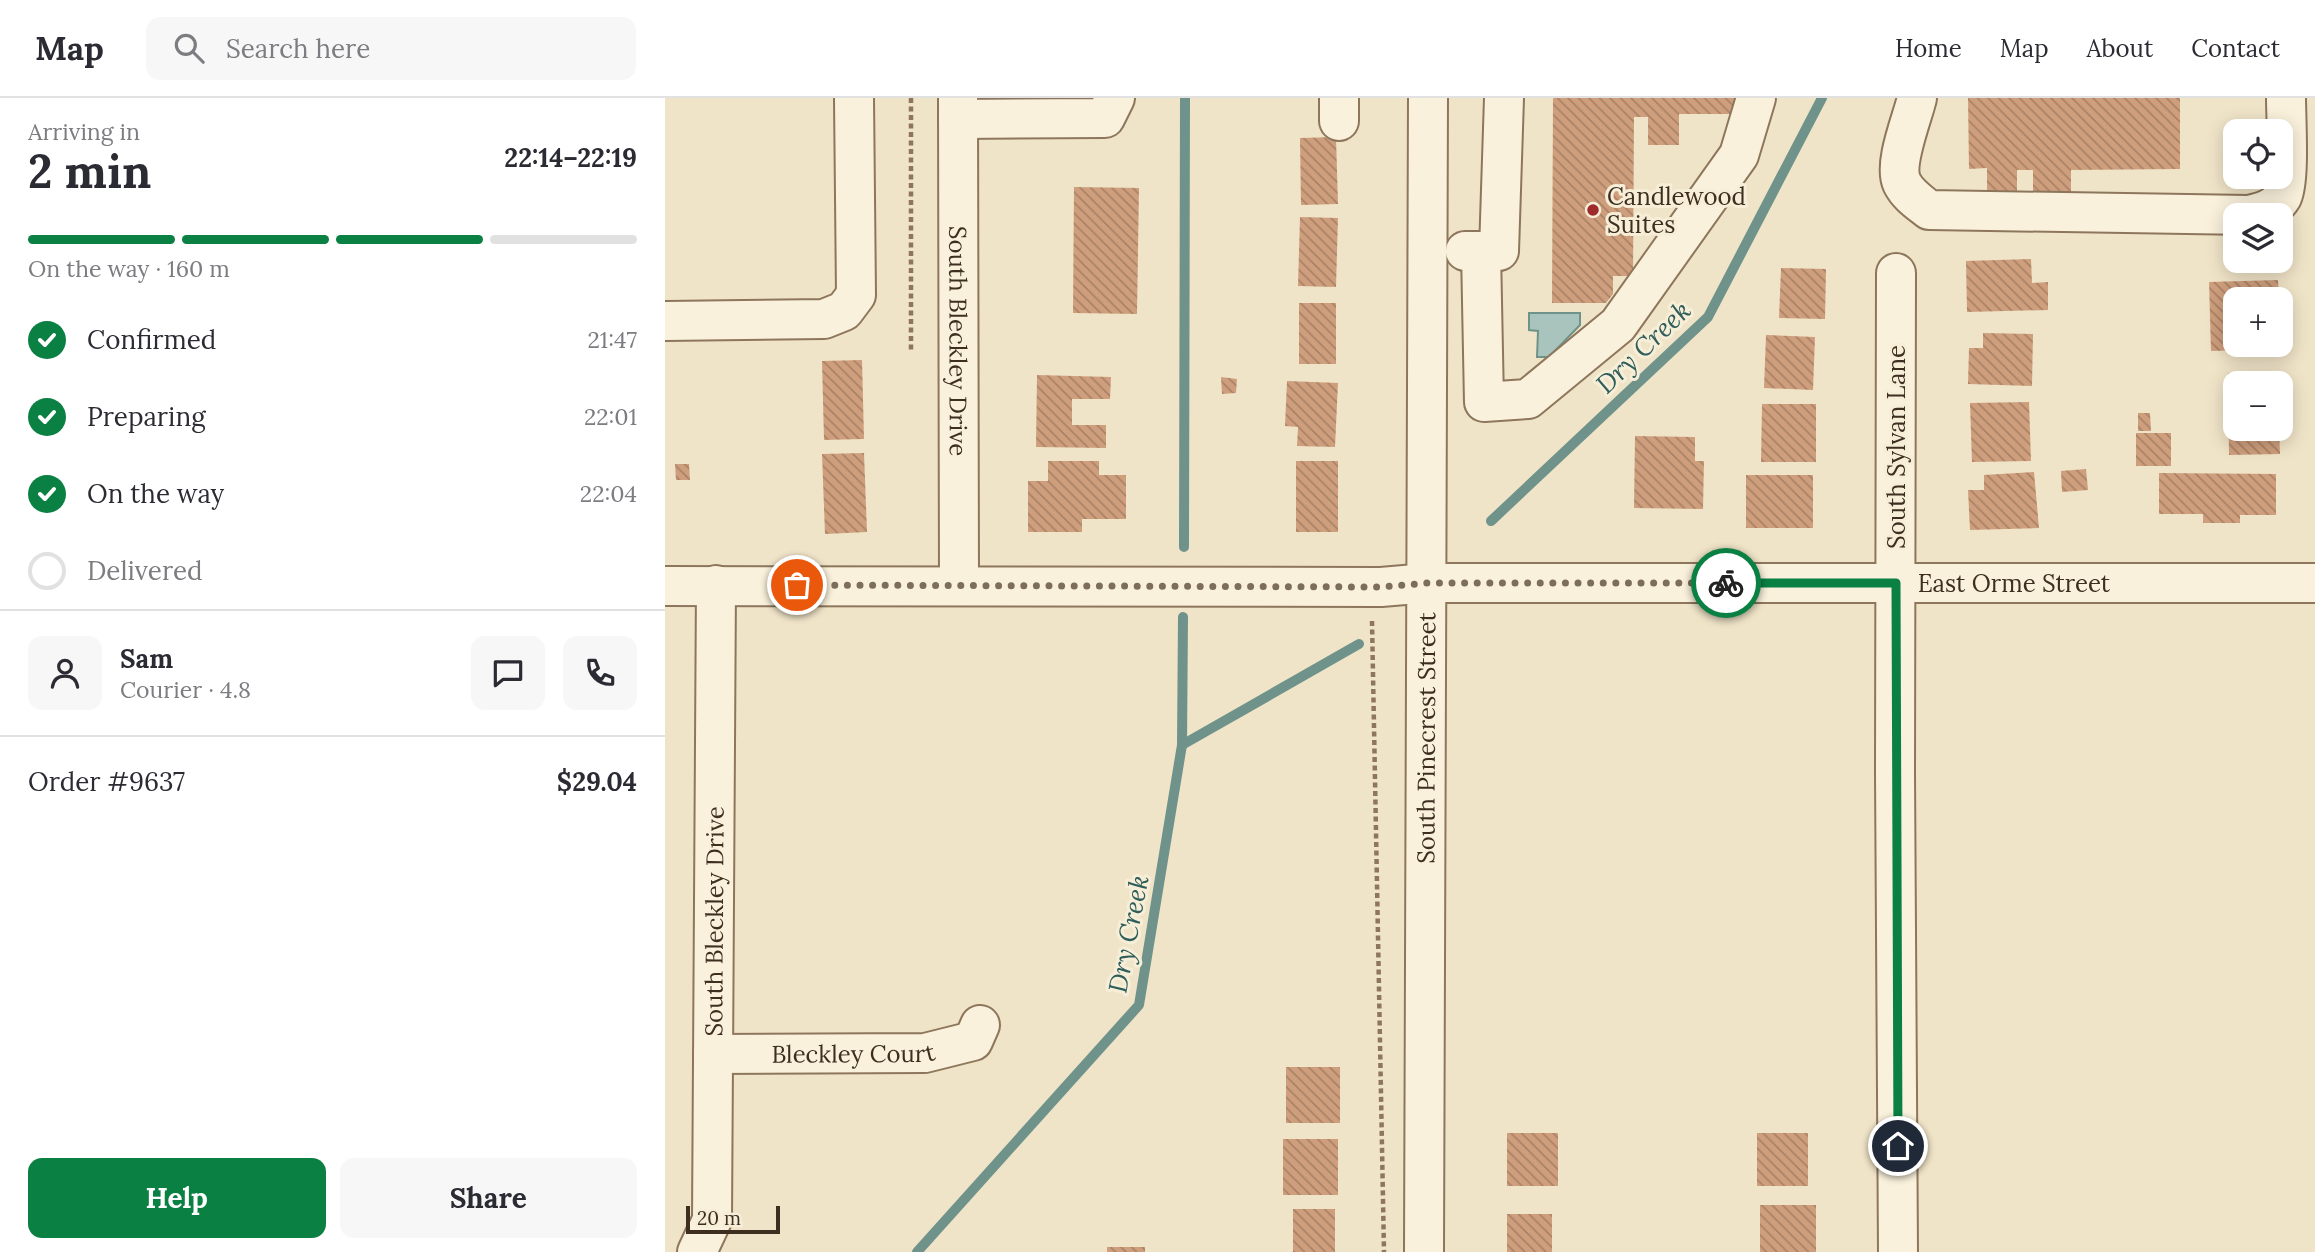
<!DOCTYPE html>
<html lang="en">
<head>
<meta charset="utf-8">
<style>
	body { margin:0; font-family:Lora,serif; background:#f7f7f7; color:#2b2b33; height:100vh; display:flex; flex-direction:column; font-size:26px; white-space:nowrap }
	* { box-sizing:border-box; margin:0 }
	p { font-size:23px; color:#7c7c81 }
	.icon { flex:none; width:38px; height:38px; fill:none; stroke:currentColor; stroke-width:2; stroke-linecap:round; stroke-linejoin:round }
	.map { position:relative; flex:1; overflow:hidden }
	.side { display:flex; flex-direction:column; background:#fff; width:665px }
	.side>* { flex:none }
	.fabs { position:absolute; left:1558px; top:21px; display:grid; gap:14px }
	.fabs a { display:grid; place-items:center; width:70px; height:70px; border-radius:14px; background:#fff; box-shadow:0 4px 18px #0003; font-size:35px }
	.scale { position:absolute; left:21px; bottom:18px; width:94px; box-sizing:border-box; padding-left:7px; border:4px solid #3d2e20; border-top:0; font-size:19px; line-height:24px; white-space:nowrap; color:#3d2e20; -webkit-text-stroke:5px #f7eed8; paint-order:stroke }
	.pin { position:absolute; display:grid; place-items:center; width:60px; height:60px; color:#fff; margin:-30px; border:4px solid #fff; border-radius:50%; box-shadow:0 2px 7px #0007 }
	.courier { position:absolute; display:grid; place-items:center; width:70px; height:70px; margin:-35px; border:5px solid #0b8043; border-radius:50%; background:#fff; color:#222; box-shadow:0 2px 9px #0007 }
	.summary em { font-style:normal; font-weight:700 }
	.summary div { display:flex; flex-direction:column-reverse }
	.summary { display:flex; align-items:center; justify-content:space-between; height:119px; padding:0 28px }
	h1 { font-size:46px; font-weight:700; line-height:52px }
	.bar { display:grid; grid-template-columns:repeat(4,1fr); gap:10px 7px; align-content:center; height:84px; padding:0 28px }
	.bar i { height:9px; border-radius:5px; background:#e1e1e2 }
	.bar .selected { background:#0b8043 }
	.bar p { grid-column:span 4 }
	.line { display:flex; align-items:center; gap:18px; padding:0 28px; border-top:2px solid #e1e1e2 }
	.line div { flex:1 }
	.round { display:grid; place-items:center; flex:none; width:74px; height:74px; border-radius:14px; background:#f7f7f7 }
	ol { padding:0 28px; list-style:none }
	li { display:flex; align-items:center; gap:21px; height:77px }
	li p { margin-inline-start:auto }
	li .icon { padding:7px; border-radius:50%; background:#0b8043; color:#fff; stroke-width:4 }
	li:last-child { color:#7c7c81 }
	li i { width:38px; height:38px; border:4px solid #e1e1e2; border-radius:50% }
	.primary-button { display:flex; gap:14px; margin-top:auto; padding:14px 28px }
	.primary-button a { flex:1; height:80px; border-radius:14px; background:#0b8043; color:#fff; font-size:28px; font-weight:700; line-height:80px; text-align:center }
	.primary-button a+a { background:#f7f7f7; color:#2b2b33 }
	header { display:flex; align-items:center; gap:42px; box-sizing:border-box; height:98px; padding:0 35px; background:#fff; border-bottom:2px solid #e1e1e2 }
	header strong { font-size:33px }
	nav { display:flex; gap:38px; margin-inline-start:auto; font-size:24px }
	.search { width:490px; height:63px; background:#f7f7f7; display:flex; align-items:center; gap:18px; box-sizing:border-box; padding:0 24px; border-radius:14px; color:#7c7c81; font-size:26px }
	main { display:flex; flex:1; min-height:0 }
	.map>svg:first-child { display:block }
	.water { fill:#a9c4bc; stroke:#6f938a; stroke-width:2 }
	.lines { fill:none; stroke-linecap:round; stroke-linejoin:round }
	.stream { stroke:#6f938a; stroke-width:10 }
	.building { fill:url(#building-back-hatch) }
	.minor-casing { stroke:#8d765c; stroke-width:42 }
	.path { stroke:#8d765c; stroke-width:4.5; stroke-dasharray:5 3.5; stroke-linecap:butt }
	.minor { stroke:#faf1dc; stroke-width:38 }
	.done { stroke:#7c6e5b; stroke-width:7; stroke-dasharray:0 12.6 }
	.route { stroke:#0b8043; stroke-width:9 }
	.poi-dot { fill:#9e2a2b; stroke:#f7eed8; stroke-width:2.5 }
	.labels { text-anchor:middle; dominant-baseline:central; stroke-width:6; stroke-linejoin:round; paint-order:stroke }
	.poi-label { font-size:24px; fill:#3d2e20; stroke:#f7eed8; text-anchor:start }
	.street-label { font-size:24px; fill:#3d2e20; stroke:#f7eed8 }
	.water-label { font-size:26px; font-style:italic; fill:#2f5d5a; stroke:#f7eed8 }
</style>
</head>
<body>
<header>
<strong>Map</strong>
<div class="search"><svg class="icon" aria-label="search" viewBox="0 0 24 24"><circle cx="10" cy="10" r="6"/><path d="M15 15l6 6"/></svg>Search here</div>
<nav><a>Home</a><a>Map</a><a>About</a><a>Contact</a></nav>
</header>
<main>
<section class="side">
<div class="summary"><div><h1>2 min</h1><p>Arriving in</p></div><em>22:14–22:19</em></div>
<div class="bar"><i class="selected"></i><i class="selected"></i><i class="selected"></i><i></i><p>On the way · 160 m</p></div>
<ol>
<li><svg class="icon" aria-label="check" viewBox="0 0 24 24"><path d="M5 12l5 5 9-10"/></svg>Confirmed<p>21:47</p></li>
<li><svg class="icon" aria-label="check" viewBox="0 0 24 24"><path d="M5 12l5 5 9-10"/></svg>Preparing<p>22:01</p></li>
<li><svg class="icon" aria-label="check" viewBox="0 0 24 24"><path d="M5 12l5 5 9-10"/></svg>On the way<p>22:04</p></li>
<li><i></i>Delivered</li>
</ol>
<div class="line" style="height:126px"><a class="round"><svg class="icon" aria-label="person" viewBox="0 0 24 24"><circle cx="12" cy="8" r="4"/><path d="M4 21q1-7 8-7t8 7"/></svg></a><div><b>Sam</b><p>Courier · 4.8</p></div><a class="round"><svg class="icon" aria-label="chat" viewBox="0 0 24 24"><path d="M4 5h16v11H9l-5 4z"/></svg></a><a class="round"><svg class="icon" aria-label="phone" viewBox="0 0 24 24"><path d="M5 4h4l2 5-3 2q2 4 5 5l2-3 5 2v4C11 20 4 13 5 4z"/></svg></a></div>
<div class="line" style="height:91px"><div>Order #9637</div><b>$29.04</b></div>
<div class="primary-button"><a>Help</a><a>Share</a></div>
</section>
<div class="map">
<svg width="1650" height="1154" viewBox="0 0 1650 1154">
	<defs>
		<pattern id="building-back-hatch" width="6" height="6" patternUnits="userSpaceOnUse" patternTransform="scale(1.75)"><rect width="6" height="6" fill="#cf9f7d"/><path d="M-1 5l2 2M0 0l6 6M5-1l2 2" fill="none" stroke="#a98266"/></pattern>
	</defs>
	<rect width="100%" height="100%" fill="#f0e4c8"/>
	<path class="water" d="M864,215h51v12l-31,32h-12l1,-26 -9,-1z"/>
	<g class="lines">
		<g class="stream">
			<path d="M826,423l217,-204 114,-219"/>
			<path d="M519,449l1,-449"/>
			<path d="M517,647l177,-101"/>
			<path d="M252,1154l222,-247 43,-260 1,-128"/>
		</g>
	</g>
	<g class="building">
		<path d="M888,0h183v16h-57v31h-31v-28h-14l-1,159h-20v18l-7,9h-54z"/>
		<path d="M1303,0h212v71l-109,1v22h-38v-22h-16v21h-30v-23l-18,1z"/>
		<path d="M671,39l2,67 -37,1 -1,-67z"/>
		<path d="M409,89l65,1 -2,126 -64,-1z"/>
		<path d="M635,119l38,1 -2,69 -38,-1z"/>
		<path d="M1366,161l1,24 16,-1v28l-81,2 -1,-51z"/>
		<path d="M1116,170l45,1 -1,50 -46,-1z"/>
		<path d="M1613,182l1,19h-44v46h45v4l-69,2 -2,-69z"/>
		<rect x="634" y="205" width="37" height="61"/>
		<path d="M1318,235l50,1 -1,52 -64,-2 1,-36h14z"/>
		<path d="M1101,237l49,2 -2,53 -49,-2z"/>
		<path d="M197,262l2,79 -40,1 -2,-79z"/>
		<path d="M1563,275h50l1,10h-44v46h44l1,25 -51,1z"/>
		<path d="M372,277l74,2 -1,22h-38v26h34v23l-70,-1z"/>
		<path d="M556,279l16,2 -1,14 -14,1z"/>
		<path d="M622,283l51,2 -3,64 -38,-1 1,-19 -13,-1z"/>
		<path d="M1364,304l2,59 -59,1 -2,-59z"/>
		<path d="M1097,306h54v58h-55z"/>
		<path d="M1473,315h12l1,18h-13z"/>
		<rect x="1471" y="335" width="35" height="33"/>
		<path d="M970,338l60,1v24h9l-1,48 -69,-1z"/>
		<path d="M199,355l3,79 -42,2 -3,-80z"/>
		<path d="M383,363h51v14h27v44h-44v13h-54v-51h20z"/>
		<rect x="631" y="363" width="42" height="71"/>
		<path d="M10,366h14l1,16h-14z"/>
		<path d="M1421,371l2,21 -26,2 -1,-21z"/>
		<path d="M1369,374l5,56 -69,2 -2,-40h16v-15z"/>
		<path d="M1494,375l117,1v41h-36v8h-37v-9h-44z"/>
		<rect x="1081" y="377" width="67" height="53"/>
		<rect x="621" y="969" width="54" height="56"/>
		<rect x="842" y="1035" width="51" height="53"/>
		<rect x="1092" y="1035" width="51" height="53"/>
		<rect x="618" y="1041" width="55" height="56"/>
		<rect x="1095" y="1107" width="56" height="47"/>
		<rect x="628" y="1111" width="42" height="43"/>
		<rect x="842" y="1116" width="45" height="38"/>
		<rect x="442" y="1149" width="38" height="5"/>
	</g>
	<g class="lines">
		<g class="minor-casing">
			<g id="minor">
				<path id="s1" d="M293,0l1,487"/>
				<path d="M674,0v23"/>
				<path d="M1252,0c-5,21 -24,66 -15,85 6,12 17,19 27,27l320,5c13,-3 26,-6 33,-18 8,-13 4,-81 4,-99"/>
				<path d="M293,21l147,-1 10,-20"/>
				<path d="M800,153h34l5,-153"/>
				<path d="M816,153l3,151 44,-3 90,-74 121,-170 17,-57"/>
				<path d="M1231,175l-1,500 3,479"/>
				<path d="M0,223l159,-2 20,-8 12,-16 -2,-197"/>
				<path id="s2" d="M0,488l716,1 47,-4h887"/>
				<path id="s3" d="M48,956l212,-1 48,-12 7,-16"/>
				<path id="s4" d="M32,1154l15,-32 4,-635"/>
				<path id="s5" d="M759,1154l4,-1154"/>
			</g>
		</g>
		<g class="path">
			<path d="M246,0v253"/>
			<path d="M707,523l12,631"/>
		</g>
		<use href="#minor" class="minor"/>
	</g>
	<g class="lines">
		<path class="done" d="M132,487l584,2 47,-4h298"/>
		<path class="route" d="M1061,485h170l2,563"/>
	</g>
	<circle class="poi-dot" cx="928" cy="112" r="7"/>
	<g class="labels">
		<g class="poi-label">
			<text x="942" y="98">Candlewood<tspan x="942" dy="28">Suites</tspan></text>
		</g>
		<g class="street-label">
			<text stroke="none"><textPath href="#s1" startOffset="243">South Bleckley Drive</textPath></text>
			<text transform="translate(1231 349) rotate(-90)">South Sylvan Lane</text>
			<text stroke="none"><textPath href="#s2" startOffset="1349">East Orme Street</textPath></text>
			<text stroke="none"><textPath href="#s5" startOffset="514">South Pinecrest Street</textPath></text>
			<text stroke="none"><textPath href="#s4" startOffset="334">South Bleckley Drive</textPath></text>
			<text stroke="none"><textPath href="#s3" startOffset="140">Bleckley Court</textPath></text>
		</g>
		<g class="water-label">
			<text transform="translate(978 249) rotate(-44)">Dry Creek</text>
			<text transform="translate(463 836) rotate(-79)">Dry Creek</text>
		</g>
	</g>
</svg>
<div class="fabs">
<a><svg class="icon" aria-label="locate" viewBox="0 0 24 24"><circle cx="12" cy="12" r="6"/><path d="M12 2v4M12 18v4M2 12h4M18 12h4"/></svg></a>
<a><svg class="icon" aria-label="layers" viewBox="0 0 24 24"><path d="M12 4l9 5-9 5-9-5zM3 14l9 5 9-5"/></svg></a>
<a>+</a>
<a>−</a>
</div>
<div class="scale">20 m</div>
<div class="pin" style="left:132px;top:487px;background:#ea580c"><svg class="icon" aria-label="bag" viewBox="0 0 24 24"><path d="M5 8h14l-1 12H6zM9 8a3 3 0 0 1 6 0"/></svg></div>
<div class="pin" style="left:1233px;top:1048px;background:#1f2937"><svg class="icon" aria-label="home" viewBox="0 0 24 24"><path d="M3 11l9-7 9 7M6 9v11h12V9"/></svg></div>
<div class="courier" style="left:1061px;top:485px"><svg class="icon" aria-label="bike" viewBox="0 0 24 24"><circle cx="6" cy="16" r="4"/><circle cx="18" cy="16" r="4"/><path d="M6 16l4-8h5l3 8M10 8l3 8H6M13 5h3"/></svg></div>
</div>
</main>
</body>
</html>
